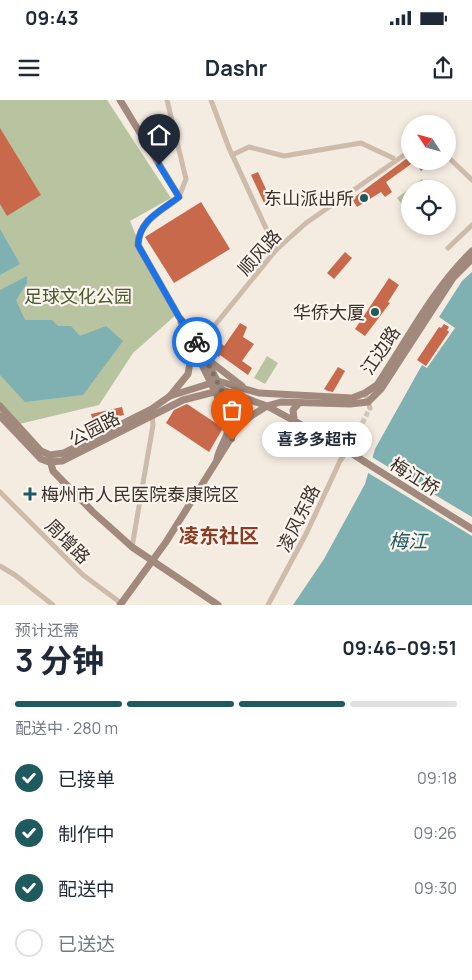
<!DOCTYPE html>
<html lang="zh">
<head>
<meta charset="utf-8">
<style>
	body { margin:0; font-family:Manrope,"Noto Sans SC",sans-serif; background:#f2f2f3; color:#1f2937; height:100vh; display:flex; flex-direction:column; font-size:19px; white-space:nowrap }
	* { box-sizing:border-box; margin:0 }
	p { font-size:16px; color:#747a83 }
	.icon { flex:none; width:28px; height:28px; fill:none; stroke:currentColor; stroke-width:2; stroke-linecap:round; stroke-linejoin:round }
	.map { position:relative; height:505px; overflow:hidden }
	.panel { display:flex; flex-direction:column; background:#fff; flex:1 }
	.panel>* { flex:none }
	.needle { width:32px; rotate:306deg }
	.controls { position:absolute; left:401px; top:15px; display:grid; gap:10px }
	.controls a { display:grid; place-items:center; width:55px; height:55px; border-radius:50%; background:#fff; box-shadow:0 2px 8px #0003; font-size:25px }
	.pin { position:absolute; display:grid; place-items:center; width:42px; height:42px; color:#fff; margin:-51px -21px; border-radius:50% 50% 50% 0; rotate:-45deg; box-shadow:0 0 5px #0007 }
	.pin .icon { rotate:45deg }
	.courier { position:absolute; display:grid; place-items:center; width:50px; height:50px; margin:-25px; border:4px solid #1a73e8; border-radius:50%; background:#fff; color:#222; box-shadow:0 1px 6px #0007 }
	.bubble { position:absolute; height:35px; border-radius:18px; background:#fff; box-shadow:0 2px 8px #0003; font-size:16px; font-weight:700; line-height:35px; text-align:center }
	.headline em { font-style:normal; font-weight:700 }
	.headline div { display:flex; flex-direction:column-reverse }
	.headline { display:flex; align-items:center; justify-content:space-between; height:85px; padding:0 15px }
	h1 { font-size:32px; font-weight:700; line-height:38px }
	.bar { display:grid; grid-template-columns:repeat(4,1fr); gap:8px 5px; align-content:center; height:60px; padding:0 15px }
	.bar i { height:6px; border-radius:4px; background:#e0e1e3 }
	.bar .current { background:#1f5a5e }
	.bar p { grid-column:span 4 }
	ol { padding:0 15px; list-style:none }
	li { display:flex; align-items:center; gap:15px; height:55px }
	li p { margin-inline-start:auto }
	li .icon { padding:5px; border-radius:50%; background:#1f5a5e; color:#fff; stroke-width:4 }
	li:last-child { color:#747a83 }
	li i { width:28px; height:28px; border:2px solid #e0e1e3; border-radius:50% }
	.status { display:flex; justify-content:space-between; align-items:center; height:35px; padding:0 25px; background:#fff; direction:ltr }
	.status svg { height:14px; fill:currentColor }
	header { display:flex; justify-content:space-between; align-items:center; height:65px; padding:0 15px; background:#fff; font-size:22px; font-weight:700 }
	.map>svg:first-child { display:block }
	.green { fill:#b8c4a0 }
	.water { fill:#7fb0b2 }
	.pier { fill:#f4ebe1 }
	.building { fill:#c8694b }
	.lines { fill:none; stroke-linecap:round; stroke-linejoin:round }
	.street-tunnel { stroke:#cfc6bd; stroke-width:5; stroke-dasharray:5 2.5; stroke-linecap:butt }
	.street { stroke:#cdbbac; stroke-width:5 }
	.secondary { stroke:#a18a7d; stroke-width:7 }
	.secondary-bridge { stroke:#a18a7d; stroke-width:7 }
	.done { stroke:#7c716b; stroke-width:5; stroke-dasharray:0 9 }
	.route { stroke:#1a73e8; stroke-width:6 }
	.poi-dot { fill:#1f5a5e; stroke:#fbf5ee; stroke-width:2 }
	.labels { text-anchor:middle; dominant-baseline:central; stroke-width:4.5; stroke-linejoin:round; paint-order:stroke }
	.poi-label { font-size:18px; fill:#3b302b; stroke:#fbf5ee; text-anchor:end }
	.street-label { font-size:18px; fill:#3b302b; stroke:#fbf5ee }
	.park-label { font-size:18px; fill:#4a5a2e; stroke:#fbf5ee }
	.water-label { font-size:19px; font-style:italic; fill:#1f5a5e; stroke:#fbf5ee }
	.quarter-label { font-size:20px; font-weight:bold; fill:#8c3b22; stroke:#fbf5ee }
</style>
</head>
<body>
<div class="status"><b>09:43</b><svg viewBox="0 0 49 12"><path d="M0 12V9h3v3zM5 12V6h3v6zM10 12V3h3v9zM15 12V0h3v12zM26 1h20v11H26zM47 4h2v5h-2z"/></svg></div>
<header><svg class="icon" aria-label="menu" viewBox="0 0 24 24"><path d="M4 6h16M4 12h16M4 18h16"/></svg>Dashr<svg class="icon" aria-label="share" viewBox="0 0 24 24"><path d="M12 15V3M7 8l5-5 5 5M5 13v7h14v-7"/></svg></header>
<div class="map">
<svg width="472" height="505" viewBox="0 0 472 505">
	<rect width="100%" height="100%" fill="#f4ebe1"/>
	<g class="green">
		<path d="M0,0h107l64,98 -41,23 15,36 32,57 -44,39 -34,52 -84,20 -15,-16z"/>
		<path d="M422,79l7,10h-19v19l-3,3 -10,-13z"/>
		<path d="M267,256l11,7 -13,21 -11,-6z"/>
	</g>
	<g class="water">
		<path d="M0,129l20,35 -20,11z"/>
		<path d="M472,172v333h-179l31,-46 41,-75 10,-35 47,-84 5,3 28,-40 -16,-11 23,-36z"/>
		<path d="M27,176v7l-11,17 9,20h27l6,6h13l9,10 26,-10 17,15 -40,54 -58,7 -25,-27v-85z"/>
	</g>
	<path class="pier" d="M370,356l102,61v19l-107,-65z"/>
	<g class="building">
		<path d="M0,28l41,67 -34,21 -7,-12z"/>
		<path d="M410,56v5h15l3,5 -7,5 -7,-9 -28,20 6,10 -7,5 -4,-5 -24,15 -5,-8z"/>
		<path d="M258,72l13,28 -7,3 -13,-28z"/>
		<path d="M201,102l29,47 -56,34 -29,-46z"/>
		<path d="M345,152l7,6 -18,21 -7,-6z"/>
		<path d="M389,178l10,7 -11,17 2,1 -25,33 -10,-7z"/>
		<path d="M240,223l7,4 -4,10 11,7 -12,17 10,7 -4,7 -28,-20 -1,2 -6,-5 8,-9 3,3z"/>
		<path d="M444,224l5,3 -2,3 2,2 -23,34 -9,-6 22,-33 2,1z"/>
		<path d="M338,267l7,4 -12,21 -5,-1 -4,-2z"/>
		<path d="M187,304l36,24 -14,24 -43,-29 8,-13z"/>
		<path d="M122,307l2,8 -31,7 -2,-8z"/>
	</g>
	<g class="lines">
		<path class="street-tunnel" d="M352,343l18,-35"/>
		<g class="street">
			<path d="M167,0l19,79 -7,18"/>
			<path d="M211,0l18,48 47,102"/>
			<path d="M232,55l17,-8 35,9 77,-13 32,15"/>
			<path d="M448,57l24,23"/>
			<path d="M448,148l24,-23"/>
			<path d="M192,232l23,-7"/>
			<path d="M205,257l10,-32 61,-75 30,-27 104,-72"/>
			<path d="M365,293l5,15"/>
			<path d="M0,392l83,83 38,28"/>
			<path d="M132,447l21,-122 -1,-10"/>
			<path d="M0,466l15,9 38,30"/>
			<path d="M268,505l39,-73 33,-71 12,-18"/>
		</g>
		<g class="secondary">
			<path d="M120,0l59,97c-18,14 -40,23 -41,48l41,72 13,15 30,58 16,37"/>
			<path d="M181,222l46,94c5,20 -6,25 -10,43"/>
			<path d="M207,259l35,27"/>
			<path d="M218,281l41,12 93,5 13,-5 12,-8c31,-46 55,-95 95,-134"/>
			<path d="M222,290l45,16 75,41"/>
			<path d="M170,296l18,-22 4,-23"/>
			<path d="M0,306l41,45 9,4 14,-2 86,-43 20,-14 48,-15"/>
			<path d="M0,316l41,43 8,3 13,-1 121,-61 39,-10"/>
			<path d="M294,319l-1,-9 6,-7"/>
			<path d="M50,360l3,11 40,41 39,35 86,58"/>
			<path d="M365,362l107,67"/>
			<path d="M120,505l46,-63 72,-115 13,-11 16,-10 14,-4 69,2 18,-2 13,-13 72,-111 19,-19"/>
		</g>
		<path class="secondary-bridge" d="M342,347l23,15"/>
	</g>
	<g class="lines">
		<path class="done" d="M197,242l38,75 3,10 -6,13"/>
		<path class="route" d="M159,65l20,32c-18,14 -40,23 -41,48l41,72 18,25"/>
	</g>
	<g class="poi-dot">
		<circle cx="364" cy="98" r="5"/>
		<circle cx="375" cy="212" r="5"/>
		<path d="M27.5 386.5h5v5h5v5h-5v5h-5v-5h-5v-5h5z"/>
	</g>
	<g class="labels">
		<g class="poi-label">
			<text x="354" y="98">东山派出所</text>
			<text x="365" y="212">华侨大厦</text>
			<text x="41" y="394" text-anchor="start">梅州市人民医院泰康院区</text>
		</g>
		<g class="street-label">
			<text transform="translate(259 152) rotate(-48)">顺风路</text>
			<text transform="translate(380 250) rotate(-56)">江边路</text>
			<text transform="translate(94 328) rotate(-27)">公园路</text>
			<text transform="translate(415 376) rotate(32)">梅江桥</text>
			<text transform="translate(298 418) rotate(-64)">凌风东路</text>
			<text transform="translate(68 441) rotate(45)">周增路</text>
		</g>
		<g class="park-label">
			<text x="78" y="196">足球文化公园</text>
		</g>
		<g class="water-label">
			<text x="408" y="441">梅江</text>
		</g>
		<g class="quarter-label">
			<text x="219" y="435">凌东社区</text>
		</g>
	</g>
</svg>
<div class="controls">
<a><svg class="needle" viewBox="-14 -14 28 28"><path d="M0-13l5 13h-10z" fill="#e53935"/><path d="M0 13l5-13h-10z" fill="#747a83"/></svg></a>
<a><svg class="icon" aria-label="locate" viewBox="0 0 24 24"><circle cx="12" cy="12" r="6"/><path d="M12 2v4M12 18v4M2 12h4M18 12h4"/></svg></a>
</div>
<div class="pin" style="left:232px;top:340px;background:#ea580c"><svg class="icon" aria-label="bag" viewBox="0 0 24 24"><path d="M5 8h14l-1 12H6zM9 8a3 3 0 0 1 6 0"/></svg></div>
<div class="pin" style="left:159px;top:65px;background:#1f2937"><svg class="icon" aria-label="home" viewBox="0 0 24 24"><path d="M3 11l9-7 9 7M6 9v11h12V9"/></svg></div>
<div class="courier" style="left:197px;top:242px"><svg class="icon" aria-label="bike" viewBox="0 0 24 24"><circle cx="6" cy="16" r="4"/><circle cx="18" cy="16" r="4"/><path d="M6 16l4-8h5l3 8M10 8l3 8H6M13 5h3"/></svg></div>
<div class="bubble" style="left:262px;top:322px;width:110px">喜多多超市</div>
</div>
<section class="panel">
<div class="headline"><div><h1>3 分钟</h1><p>预计还需</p></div><em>09:46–09:51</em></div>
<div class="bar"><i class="current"></i><i class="current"></i><i class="current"></i><i></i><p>配送中 · 280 m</p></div>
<ol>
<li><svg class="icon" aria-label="check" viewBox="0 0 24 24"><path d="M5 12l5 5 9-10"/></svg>已接单<p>09:18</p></li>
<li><svg class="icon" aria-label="check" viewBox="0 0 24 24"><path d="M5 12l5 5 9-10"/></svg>制作中<p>09:26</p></li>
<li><svg class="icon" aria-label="check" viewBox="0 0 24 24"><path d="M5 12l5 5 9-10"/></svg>配送中<p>09:30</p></li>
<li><i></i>已送达</li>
</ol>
</section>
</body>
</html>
